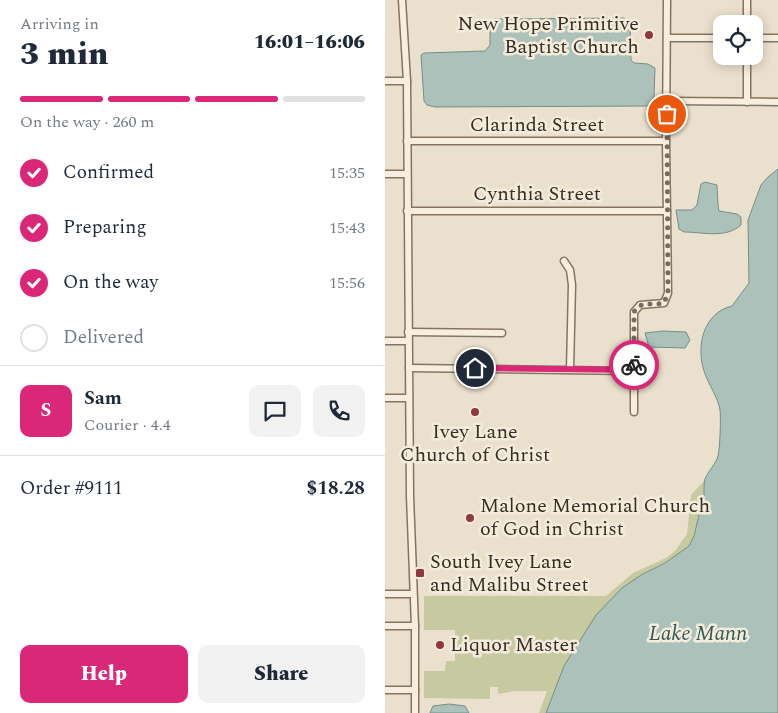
<!DOCTYPE html>
<html lang="en">
<head>
<meta charset="utf-8">
<style>
	body { margin:0; font-family:Spectral,serif; background:#f2f2f3; color:#1f2937; height:100vh; display:flex; flex-direction:column; font-size:19px; white-space:nowrap }
	* { box-sizing:border-box; margin:0 }
	p { font-size:16px; color:#747a83 }
	.icon { flex:none; width:28px; height:28px; fill:none; stroke:currentColor; stroke-width:2; stroke-linecap:round; stroke-linejoin:round }
	.map { position:relative; flex:1; overflow:hidden }
	.panel { display:flex; flex-direction:column; background:#fff; width:385px }
	.panel>* { flex:none }
	.buttons { position:absolute; left:328px; top:15px; display:grid; gap:10px }
	.buttons a { display:grid; place-items:center; width:50px; height:50px; border-radius:10px; background:#fff; box-shadow:0 2px 12px #0003; font-size:25px }
	.pin { position:absolute; display:grid; place-items:center; width:42px; height:42px; color:#fff; margin:-21px; border:2px solid #fff; border-radius:50%; box-shadow:0 1px 5px #0007 }
	.courier { position:absolute; display:grid; place-items:center; width:50px; height:50px; margin:-25px; border:4px solid #db2777; border-radius:50%; background:#fff; color:#222; box-shadow:0 1px 6px #0007 }
	.overview em { font-style:normal; font-weight:800 }
	.overview div { display:flex; flex-direction:column-reverse }
	.overview { display:flex; align-items:center; justify-content:space-between; height:85px; padding:0 20px }
	h1 { font-size:32px; font-weight:800; line-height:38px }
	.bar { display:grid; grid-template-columns:repeat(4,1fr); gap:8px 5px; align-content:center; height:60px; padding:0 20px }
	.bar i { height:6px; border-radius:4px; background:#e0e1e3 }
	.bar .active { background:#db2777 }
	.bar p { grid-column:span 4 }
	.line { display:flex; align-items:center; gap:12px; padding:0 20px; border-top:1px solid #e0e1e3 }
	.line div { flex:1 }
	.round { display:grid; place-items:center; flex:none; width:52px; height:52px; border-radius:10px; background:#f2f2f3 }
	ol { padding:0 20px; list-style:none }
	li { display:flex; align-items:center; gap:15px; height:55px }
	li p { margin-inline-start:auto }
	li .icon { padding:5px; border-radius:50%; background:#db2777; color:#fff; stroke-width:4 }
	li:last-child { color:#747a83 }
	li i { width:28px; height:28px; border:2px solid #e0e1e3; border-radius:50% }
	.button { display:flex; gap:10px; margin-top:auto; padding:10px 20px }
	.button a { flex:1; height:58px; border-radius:10px; background:#db2777; color:#fff; font-size:20px; font-weight:800; line-height:58px; text-align:center }
	.button a+a { background:#f2f2f3; color:#1f2937 }
	main { display:flex; flex:1; min-height:0 }
	.map>svg:first-child { display:block }
	.green { fill:#c7c9a1 }
	.water { fill:#acc1b9; stroke:#738f86 }
	.lines { fill:none; stroke-linecap:round; stroke-linejoin:round }
	.minor-casing { stroke:#877362; stroke-width:9 }
	.minor { stroke:#f7eedf; stroke-width:6 }
	.done { stroke:#786c5e; stroke-width:5; stroke-dasharray:0 9 }
	.route { stroke:#db2777; stroke-width:6 }
	.poi-dot { fill:#91373e; stroke:#f3ebdc; stroke-width:2 }
	.labels { text-anchor:middle; dominant-baseline:central; stroke-width:5; stroke-linejoin:round; paint-order:stroke }
	.poi-label { font-size:20px; fill:#3a2d23; stroke:#f3ebdc; text-anchor:start }
	.street-label { font-size:20px; fill:#3a2d23; stroke:#f3ebdc }
	.water-label { font-size:21px; font-style:italic; fill:#345853; stroke:#f3ebdc }
</style>
</head>
<body>
<main>
<section class="panel">
<div class="overview"><div><h1>3 min</h1><p>Arriving in</p></div><em>16:01–16:06</em></div>
<div class="bar"><i class="active"></i><i class="active"></i><i class="active"></i><i></i><p>On the way · 260 m</p></div>
<ol>
<li><svg class="icon" aria-label="check" viewBox="0 0 24 24"><path d="M5 12l5 5 9-10"/></svg>Confirmed<p>15:35</p></li>
<li><svg class="icon" aria-label="check" viewBox="0 0 24 24"><path d="M5 12l5 5 9-10"/></svg>Preparing<p>15:43</p></li>
<li><svg class="icon" aria-label="check" viewBox="0 0 24 24"><path d="M5 12l5 5 9-10"/></svg>On the way<p>15:56</p></li>
<li><i></i>Delivered</li>
</ol>
<div class="line" style="height:90px"><b class="round" style="background:#db2777;color:#fff">S</b><div><b>Sam</b><p>Courier · 4.4</p></div><a class="round"><svg class="icon" aria-label="chat" viewBox="0 0 24 24"><path d="M4 5h16v11H9l-5 4z"/></svg></a><a class="round"><svg class="icon" aria-label="phone" viewBox="0 0 24 24"><path d="M5 4h4l2 5-3 2q2 4 5 5l2-3 5 2v4C11 20 4 13 5 4z"/></svg></a></div>
<div class="line" style="height:65px"><div>Order #9111</div><b>$18.28</b></div>
<div class="button"><a>Help</a><a>Share</a></div>
</section>
<div class="map">
<svg width="393" height="713" viewBox="0 0 393 713">
	<rect width="100%" height="100%" fill="#ebe0cd"/>
	<path class="green" d="M319,481l1,19 -11,37 -5,9 -24,17 -25,12 -85,115 -9,23h-7l8,-22h-32l-17,3v-7h-8v12l-66,-1v-27h21l1,-10h9v-31h-31v-34h182l27,-23 33,-15 9,-7 12,-17 4,-39z"/>
	<g class="water">
		<path d="M239,18l6,5 1,37 3,3 14,1 7,4 -1,28 -4,10 -215,1 -8,-2 -3,-4 -3,-46 3,-2 61,-2 5,-6v-22l5,-4z"/>
		<path d="M393,169v544h-232l18,-47 32,-51 26,-27 19,-13 24,-12 24,-17 5,-10 6,-25 3,-2c2,-9 0,-24 2,-30 3,-8 11,-15 13,-23 2,-8 3,-38 2,-46 -2,-13 -12,-26 -16,-39 -8,-25 -1,-58 28,-65l17,-23 -1,-63 13,-35 7,-8z"/>
		<path d="M320,182l12,3 1,20 1,6 18,3 4,3v8c-16,14 -38,7 -57,7l-5,-3 -3,-19h16l5,-5 4,-21z"/>
		<path d="M278,331l23,1 4,8 -5,8 -36,-1 -4,-14z"/>
		<path d="M64,704l16,2 4,7h-39l3,-7z"/>
	</g>
	<g class="lines">
		<g class="minor-casing">
			<g id="minor">
				<path d="M17,0l5,81 3,415 5,130v87"/>
				<path d="M362,0v24"/>
				<path d="M283,38h53"/>
				<path d="M369,38h24"/>
				<path d="M362,56v46"/>
				<path d="M0,81h22"/>
				<path d="M282,101l111,1"/>
				<path d="M22,141h259"/>
				<path d="M0,174h22"/>
				<path d="M22,211h260"/>
				<path d="M179,261l6,9 2,15 -2,85"/>
				<path d="M23,332l94,1"/>
				<path d="M0,341h23"/>
				<path d="M24,368l225,3"/>
				<path d="M0,398h24"/>
				<path d="M249,412v-100l6,-7 24,-2 4,-10 -2,-152 1,-141"/>
				<path d="M0,594h28"/>
				<path d="M0,626h30"/>
				<path d="M0,690h30"/>
			</g>
		</g>
		<use href="#minor" class="minor"/>
	</g>
	<g class="lines">
		<path class="done" d="M249,365v-53c6,-12 19,-6 30,-9l4,-10 -1,-179"/>
		<path class="route" d="M90,368l159,2v-5"/>
	</g>
	<g class="poi-dot">
		<circle cx="264" cy="35" r="5"/>
		<circle cx="90" cy="412" r="5"/>
		<circle cx="85" cy="518" r="5"/>
		<rect x="30" y="568" width="10" height="10" rx="2.5"/>
		<circle cx="55" cy="645" r="5"/>
	</g>
	<g class="labels">
		<g class="poi-label">
			<text x="254" y="24" text-anchor="end">New Hope Primitive<tspan x="254" dy="23">Baptist Church</tspan></text>
			<text x="90" y="432" text-anchor="middle">Ivey Lane<tspan x="90" dy="23">Church of Christ</tspan></text>
			<text x="95" y="506">Malone Memorial Church<tspan x="95" dy="23">of God in Christ</tspan></text>
			<text x="45" y="562">South Ivey Lane<tspan x="45" dy="23">and Malibu Street</tspan></text>
			<text x="65" y="645">Liquor Master</text>
		</g>
		<g class="street-label">
			<text x="152" y="125">Clarinda Street</text>
			<text x="152" y="194">Cynthia Street</text>
		</g>
		<g class="water-label">
			<text x="313" y="634">Lake Mann</text>
		</g>
	</g>
</svg>
<div class="buttons">
<a><svg class="icon" aria-label="locate" viewBox="0 0 24 24"><circle cx="12" cy="12" r="6"/><path d="M12 2v4M12 18v4M2 12h4M18 12h4"/></svg></a>
</div>
<div class="pin" style="left:282px;top:114px;background:#ea580c"><svg class="icon" aria-label="bag" viewBox="0 0 24 24"><path d="M5 8h14l-1 12H6zM9 8a3 3 0 0 1 6 0"/></svg></div>
<div class="pin" style="left:90px;top:368px;background:#1f2937"><svg class="icon" aria-label="home" viewBox="0 0 24 24"><path d="M3 11l9-7 9 7M6 9v11h12V9"/></svg></div>
<div class="courier" style="left:249px;top:365px"><svg class="icon" aria-label="bike" viewBox="0 0 24 24"><circle cx="6" cy="16" r="4"/><circle cx="18" cy="16" r="4"/><path d="M6 16l4-8h5l3 8M10 8l3 8H6M13 5h3"/></svg></div>
</div>
</main>
</body>
</html>
